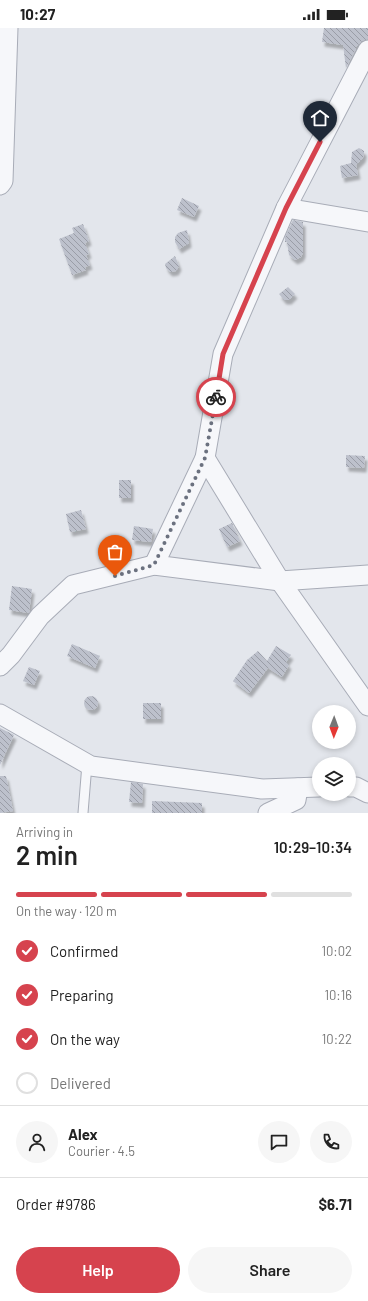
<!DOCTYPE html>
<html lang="en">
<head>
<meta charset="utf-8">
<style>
	body { margin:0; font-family:Barlow,sans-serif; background:#f6f6f6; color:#222; height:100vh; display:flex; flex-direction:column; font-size:15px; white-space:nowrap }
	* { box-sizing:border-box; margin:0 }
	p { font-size:13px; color:#767676 }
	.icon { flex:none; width:22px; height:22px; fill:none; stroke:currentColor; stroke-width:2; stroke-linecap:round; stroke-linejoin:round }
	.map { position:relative; height:785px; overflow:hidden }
	.drawer { display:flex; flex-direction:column; background:#fff; flex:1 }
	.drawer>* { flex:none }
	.needle { width:26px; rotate:181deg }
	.buttons { position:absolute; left:312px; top:677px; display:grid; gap:8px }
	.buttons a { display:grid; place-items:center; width:44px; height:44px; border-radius:50%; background:#fff; box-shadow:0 2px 6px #0003; font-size:20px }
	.pin { position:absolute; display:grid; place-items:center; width:34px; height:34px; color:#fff; margin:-41px -17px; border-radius:50% 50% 50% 0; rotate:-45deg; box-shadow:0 0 4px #0007 }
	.pin .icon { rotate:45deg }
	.courier { position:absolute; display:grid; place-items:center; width:40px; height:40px; margin:-20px; border:3px solid #d6434e; border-radius:50%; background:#fff; color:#222; box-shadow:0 1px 5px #0007 }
	.headline em { font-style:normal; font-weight:600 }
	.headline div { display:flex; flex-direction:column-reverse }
	.headline { display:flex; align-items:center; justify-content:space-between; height:68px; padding:0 16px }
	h1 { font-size:26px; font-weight:600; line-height:30px }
	.bar { display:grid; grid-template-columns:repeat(4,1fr); gap:6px 4px; align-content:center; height:48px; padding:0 16px }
	.bar i { height:5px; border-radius:3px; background:#e0e0e0 }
	.bar .on { background:#d6434e }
	.bar p { grid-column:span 4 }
	.line { display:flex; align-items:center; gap:10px; padding:0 16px; border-top:1px solid #e0e0e0 }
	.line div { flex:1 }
	.round { display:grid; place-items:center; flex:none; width:42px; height:42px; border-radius:21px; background:#f6f6f6 }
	ol { padding:0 16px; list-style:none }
	li { display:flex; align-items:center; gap:12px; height:44px }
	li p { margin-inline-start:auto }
	li .icon { padding:4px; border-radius:50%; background:#d6434e; color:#fff; stroke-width:4 }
	li:last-child { color:#767676 }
	li i { width:22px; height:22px; border:2px solid #e0e0e0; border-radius:50% }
	.action { display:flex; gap:8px; margin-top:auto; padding:8px 16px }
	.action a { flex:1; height:46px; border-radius:24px; background:#d6434e; color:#fff; font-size:16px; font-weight:600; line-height:46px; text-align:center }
	.action a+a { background:#f6f6f6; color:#222 }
	.status { display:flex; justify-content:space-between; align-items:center; height:28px; padding:0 20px; background:#fff; direction:ltr }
	.status svg { height:11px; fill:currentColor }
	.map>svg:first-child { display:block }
	.building { fill:url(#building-back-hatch); filter:url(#shadow) }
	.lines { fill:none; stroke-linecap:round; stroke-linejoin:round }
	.service-casing { stroke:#a8acb7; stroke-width:11 }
	.minor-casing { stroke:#a8acb7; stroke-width:21 }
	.service { stroke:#f6f7fa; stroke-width:9 }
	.minor { stroke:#f6f7fa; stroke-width:19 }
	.done { stroke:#6b717f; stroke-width:4; stroke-dasharray:0 7.2 }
	.route { stroke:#d6434e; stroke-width:5 }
</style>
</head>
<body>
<div class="status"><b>10:27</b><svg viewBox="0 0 49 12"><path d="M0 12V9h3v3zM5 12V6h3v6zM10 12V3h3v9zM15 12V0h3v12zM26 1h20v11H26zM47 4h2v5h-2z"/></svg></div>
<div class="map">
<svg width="368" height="785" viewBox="0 0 368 785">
	<defs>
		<pattern id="building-back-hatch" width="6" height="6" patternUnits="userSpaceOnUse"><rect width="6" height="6" fill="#bdc1cc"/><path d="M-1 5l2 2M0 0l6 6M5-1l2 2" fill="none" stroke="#9a9da7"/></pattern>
		<filter id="shadow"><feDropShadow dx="2.5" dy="4.5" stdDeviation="1" flood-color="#0004"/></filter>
	</defs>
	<rect width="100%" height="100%" fill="#e3e6ec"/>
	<g class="building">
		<path d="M324,0h44v11l-6,2 -6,6v2l-10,19 -3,-23 -21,-3z"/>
		<path d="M359,120l5,3v3l-1,4 -7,7 2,10 -16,3 -2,-12 11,-3 1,-11z"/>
		<path d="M182,170l17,8 -5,11 -17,-7z"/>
		<path d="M293,192l10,2v31l-2,4 -6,3 -6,-5 -2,-13h-2v-5z"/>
		<path d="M83,196l6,17 -4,2 4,11 -3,1 4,10 -5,2 1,3 -14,5 -13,-36 15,-6 -2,-5z"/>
		<path d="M187,202l2,13 -10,6 -4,-7v-5l3,-4z"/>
		<path d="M175,228l4,10 -3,5 -6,1 -4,-4 -1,-4z"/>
		<path d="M288,259l7,7 -6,6h-5l-5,-6z"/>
		<path d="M346,427l19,1 -1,12 -18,-1z"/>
		<rect x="119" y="452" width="12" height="18"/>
		<path d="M81,482l5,19 -16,3 -4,-18z"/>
		<path d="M232,495l8,18 -13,6 -8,-18z"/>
		<path d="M134,498l19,3 -2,13 -19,-2z"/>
		<path d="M12,558l20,3 -3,24 -20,-3z"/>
		<path d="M72,616l28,12 -5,12 -28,-12z"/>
		<path d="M276,618l15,9 -5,7 3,3 -7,12 -14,-9 -19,25 -16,-12 14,-21 11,-9 9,10z"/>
		<path d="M29,639l11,4 -6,14 -11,-4z"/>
		<circle cx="91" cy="675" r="7"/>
		<rect x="143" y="675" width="18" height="16"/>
		<path d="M0,700l14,7 -14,30z"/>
		<path d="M0,748h6l7,35 -13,2z"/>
		<path d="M131,754l12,2 -1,19 -13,-1z"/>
		<path d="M152,773l50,2v10h-50z"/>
	</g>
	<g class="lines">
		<g class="service-casing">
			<path id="service" d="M83,785l4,-49"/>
		</g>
		<g class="minor-casing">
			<g id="minor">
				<path d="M368,22l-82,158 -63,146 -18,104 75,123 88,125"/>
				<path d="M0,157l3,-4 5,-153"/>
				<path d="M286,180l82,14"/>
				<path d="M154,537l51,-107"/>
				<path d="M0,638l11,-11 29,-39 33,-31 81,-20 126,16 88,-6"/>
				<path d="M0,686l91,52 171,23 57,-2"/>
				<path d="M349,759h7l12,6"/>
				<path d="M268,785l28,-13 2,-12"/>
			</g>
		</g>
		<use href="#service" class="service"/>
		<use href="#minor" class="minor"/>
	</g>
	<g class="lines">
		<path class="done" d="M115,548l39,-11 51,-107 11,-61"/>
		<path class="route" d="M216,369l7,-43 63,-146 34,-66"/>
	</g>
</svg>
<div class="buttons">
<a><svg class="needle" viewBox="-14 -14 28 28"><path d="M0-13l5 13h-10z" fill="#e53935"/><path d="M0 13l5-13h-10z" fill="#767676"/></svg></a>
<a><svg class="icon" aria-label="layers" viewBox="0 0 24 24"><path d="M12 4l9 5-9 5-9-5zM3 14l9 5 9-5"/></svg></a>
</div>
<div class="pin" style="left:115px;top:548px;background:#ea580c"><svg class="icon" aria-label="bag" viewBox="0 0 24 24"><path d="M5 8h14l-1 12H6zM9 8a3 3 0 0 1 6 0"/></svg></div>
<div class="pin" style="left:320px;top:114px;background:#1f2937"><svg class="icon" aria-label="home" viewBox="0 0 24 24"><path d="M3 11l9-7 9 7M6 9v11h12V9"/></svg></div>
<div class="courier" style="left:216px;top:369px"><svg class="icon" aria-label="bike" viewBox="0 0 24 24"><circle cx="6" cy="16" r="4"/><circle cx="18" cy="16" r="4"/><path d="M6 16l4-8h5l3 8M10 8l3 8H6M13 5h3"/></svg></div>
</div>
<section class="drawer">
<div class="headline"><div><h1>2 min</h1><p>Arriving in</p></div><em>10:29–10:34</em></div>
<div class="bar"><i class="on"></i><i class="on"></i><i class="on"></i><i></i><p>On the way · 120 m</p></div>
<ol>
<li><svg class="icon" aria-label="check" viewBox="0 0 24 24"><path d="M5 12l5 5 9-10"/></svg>Confirmed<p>10:02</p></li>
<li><svg class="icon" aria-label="check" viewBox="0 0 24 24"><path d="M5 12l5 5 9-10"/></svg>Preparing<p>10:16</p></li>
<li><svg class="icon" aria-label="check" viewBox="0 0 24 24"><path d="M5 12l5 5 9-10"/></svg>On the way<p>10:22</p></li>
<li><i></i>Delivered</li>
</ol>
<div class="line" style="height:72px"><a class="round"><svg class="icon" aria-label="person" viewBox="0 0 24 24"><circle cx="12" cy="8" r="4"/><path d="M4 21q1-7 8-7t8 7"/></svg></a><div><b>Alex</b><p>Courier · 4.5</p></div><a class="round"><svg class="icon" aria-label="chat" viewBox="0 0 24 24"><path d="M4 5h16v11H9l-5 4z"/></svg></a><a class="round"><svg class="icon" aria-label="phone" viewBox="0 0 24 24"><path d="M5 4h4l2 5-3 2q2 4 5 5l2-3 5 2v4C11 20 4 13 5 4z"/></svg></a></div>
<div class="line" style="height:52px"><div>Order #9786</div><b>$6.71</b></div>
<div class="action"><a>Help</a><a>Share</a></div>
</section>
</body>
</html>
